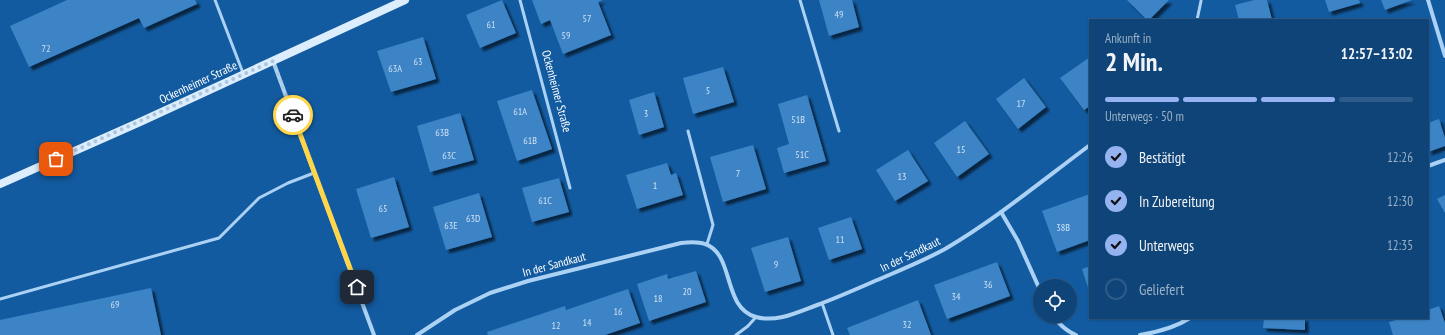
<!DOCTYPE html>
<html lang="de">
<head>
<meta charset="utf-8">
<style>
	body { margin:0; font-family:"PT Sans Narrow",sans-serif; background:#174b7d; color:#f1f3f6; height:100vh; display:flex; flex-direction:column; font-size:15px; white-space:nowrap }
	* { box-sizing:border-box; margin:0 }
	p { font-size:13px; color:#9bb0c6 }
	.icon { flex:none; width:22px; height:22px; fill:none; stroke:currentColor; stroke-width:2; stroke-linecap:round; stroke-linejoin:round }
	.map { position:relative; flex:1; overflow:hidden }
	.panel { position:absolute; left:1089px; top:19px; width:340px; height:300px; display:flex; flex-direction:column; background:#0e4478; border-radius:0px; box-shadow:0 1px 3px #0004,0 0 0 1px #2e5c8a }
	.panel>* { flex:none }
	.controls { position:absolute; left:1033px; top:279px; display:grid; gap:8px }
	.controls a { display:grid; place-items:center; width:44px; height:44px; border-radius:50%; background:#0e4478; box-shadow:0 1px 3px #0004,0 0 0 1px #2e5c8a; font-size:20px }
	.pin { position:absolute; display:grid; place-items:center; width:34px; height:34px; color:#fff; margin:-17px; border-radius:8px; box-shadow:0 2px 6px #0006 }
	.courier { position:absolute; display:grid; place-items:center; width:40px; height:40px; margin:-20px; border:3px solid #ffd54a; border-radius:50%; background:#fff; color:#222; box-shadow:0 1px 5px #0007 }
	.overview em { font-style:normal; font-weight:800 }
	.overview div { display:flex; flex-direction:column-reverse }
	.overview { display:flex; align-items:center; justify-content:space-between; height:68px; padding:0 16px }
	h1 { font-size:26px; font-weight:800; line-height:30px }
	.bar { display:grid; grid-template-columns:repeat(4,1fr); gap:6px 4px; align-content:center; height:48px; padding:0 16px }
	.bar i { height:5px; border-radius:3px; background:#2e5c8a }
	.bar .current { background:#95b2f1 }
	.bar p { grid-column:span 4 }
	ol { padding:0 16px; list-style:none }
	li { display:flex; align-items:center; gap:12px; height:44px }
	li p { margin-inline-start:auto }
	li .icon { padding:4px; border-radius:50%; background:#95b2f1; color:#111; stroke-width:4 }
	li:last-child { color:#9bb0c6 }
	li i { width:22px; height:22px; border:2px solid #2e5c8a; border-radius:50% }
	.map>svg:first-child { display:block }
	.building { fill:#3c84c7; filter:url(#shadow) }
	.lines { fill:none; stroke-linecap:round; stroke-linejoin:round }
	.service { stroke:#abd2f5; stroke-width:3 }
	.minor { stroke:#abd2f5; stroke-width:4 }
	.secondary { stroke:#dcedfd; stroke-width:8 }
	.done { stroke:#acc6de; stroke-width:4; stroke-dasharray:0 7.2 }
	.route { stroke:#ffd54a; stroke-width:5 }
	.labels { text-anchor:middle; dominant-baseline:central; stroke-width:3.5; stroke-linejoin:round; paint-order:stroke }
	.number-label { font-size:10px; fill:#cee0f1 }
	.street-label { font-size:12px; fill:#fff; stroke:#135ba0 }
</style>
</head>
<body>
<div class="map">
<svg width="1445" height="335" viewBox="0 0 1445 335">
	<defs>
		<filter id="shadow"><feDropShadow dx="3.5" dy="3.5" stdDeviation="1" flood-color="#0009"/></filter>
	</defs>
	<rect width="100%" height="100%" fill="#135ba0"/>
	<g class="building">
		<path d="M67,0h128l2,4 -53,24 -5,-10 -110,49 -19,-41z"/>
		<path d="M502,0l14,33 -36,15 -14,-33z"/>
		<path d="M532,0h71l-5,2 13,33 -48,19 -13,-34 -9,4z"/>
		<path d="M819,0h33l7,27 -30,9z"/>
		<path d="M1127,0h42l-20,20h-2z"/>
		<path d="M1254,0h13l5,20h-33l-4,-15z"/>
		<path d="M1325,0h34l1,3 -31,9z"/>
		<path d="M1381,0h31l-27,10z"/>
		<path d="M423,37l13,42 -45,13 -14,-41z"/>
		<path d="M1090,57v49l-6,4 -24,-32z"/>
		<path d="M723,67l11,35 -41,12 -10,-36z"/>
		<path d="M1024,78l22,29 -28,22 -22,-30z"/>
		<path d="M532,90l20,59 -35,12 -20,-60z"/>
		<path d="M654,92l10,35 -25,8 -10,-35z"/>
		<path d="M807,95l19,66 -42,12 -7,-25 12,-4 -11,-40z"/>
		<path d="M460,113l14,47 -44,12 -13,-46z"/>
		<path d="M1439,119l6,19v8l-17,6v-29z"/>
		<path d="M965,121l24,33 -32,23 -23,-34z"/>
		<path d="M753,145l13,44 -43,13 -13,-45z"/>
		<path d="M908,150l20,31 -33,20 -19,-31z"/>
		<path d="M667,163l4,12 5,-2 7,22 -46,14 -11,-34z"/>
		<path d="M394,177l15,50 -38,11 -15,-49z"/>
		<path d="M559,178l10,34 -37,10 -10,-34z"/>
		<path d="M479,193l13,44 -46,13 -13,-43z"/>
		<path d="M1090,194v46l-33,12 -15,-41z"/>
		<path d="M1445,195v18l-8,-14z"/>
		<path d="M851,217l11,32 -33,11 -11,-32z"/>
		<path d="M788,237l13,44 -36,11 -14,-44z"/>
		<path d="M997,262l13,34 -63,23 -13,-34z"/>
		<path d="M1090,266v28l-8,-25z"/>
		<path d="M696,271l10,31 -57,19 -12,-37 30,-10 1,5z"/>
		<path d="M151,288l10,47h-161v-15z"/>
		<path d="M628,289l12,34 -35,12h-117l-1,-3 78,-26 1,4z"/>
		<path d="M918,300l13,35h-81l-3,-7z"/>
		<path d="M1439,306l6,17v12h-52l-4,-13 13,-4h26v-8z"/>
		<path d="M1264,318h41v12l-42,-2z"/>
	</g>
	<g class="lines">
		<g class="service">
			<path d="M215,0l28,73"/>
			<path d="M520,0l50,188"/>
			<path d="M800,0l39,131"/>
			<path d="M1197,20l4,-19"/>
			<path d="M688,131l25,94 -6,19"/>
			<path d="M0,299l219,-61 40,-40 29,-15 26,-10"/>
			<path d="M822,303l11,32"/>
			<path d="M736,335l12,-9 8,-9"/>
		</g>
		<g class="minor">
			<path d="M1428,0l17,56"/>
			<path d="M273,61l101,274"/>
			<path d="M1428,166l17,-6"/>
			<path d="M1001,212l17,29 22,49"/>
			<path d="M1053,316c6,8 13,15 23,19"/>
			<path d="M417,335l38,-25 35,-17 38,-12 153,-38c8,-1 16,-2 24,1 30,10 17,64 51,73 22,6 44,-6 64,-13 21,-8 41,-17 62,-26 21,-9 43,-18 63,-29 51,-30 98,-69 145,-104"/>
			<path d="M1140,335c19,-3 34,-7 50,-17"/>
		</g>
		<path class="secondary" d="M0,184l140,-62 265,-122"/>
	</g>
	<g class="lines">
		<path class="done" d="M56,159l217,-98 20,54"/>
		<path class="route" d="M293,115l64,172"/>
	</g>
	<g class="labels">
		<g class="number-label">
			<text x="839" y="14">49</text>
			<text x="587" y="18">57</text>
			<text x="491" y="24">61</text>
			<text x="566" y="35">59</text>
			<text x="46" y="48">72</text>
			<text x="418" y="61">63</text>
			<text x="395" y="68">63A</text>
			<text x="708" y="90">5</text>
			<text x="1021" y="103">17</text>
			<text x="520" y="111">61A</text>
			<text x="646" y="113">3</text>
			<text x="798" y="119">51B</text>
			<text x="442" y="132">63B</text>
			<text x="530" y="140">61B</text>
			<text x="961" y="149">15</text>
			<text x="802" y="154">51C</text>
			<text x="449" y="155">63C</text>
			<text x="738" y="173">7</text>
			<text x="902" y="176">13</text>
			<text x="655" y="185">1</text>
			<text x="545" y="200">61C</text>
			<text x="383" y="208">65</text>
			<text x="473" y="218">63D</text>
			<text x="451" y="225">63E</text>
			<text x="1063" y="227">38B</text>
			<text x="840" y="239">11</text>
			<text x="776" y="264">9</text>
			<text x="988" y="284">36</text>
			<text x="687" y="291">20</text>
			<text x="956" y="296">34</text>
			<text x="658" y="298">18</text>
			<text x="115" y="304">69</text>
			<text x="618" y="311">16</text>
			<text x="587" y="322">14</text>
			<text x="907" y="324">32</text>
			<text x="556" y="325">12</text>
		</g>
		<g class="street-label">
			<text transform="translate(198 82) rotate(-25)">Ockenheimer Straße</text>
			<text transform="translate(557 91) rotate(75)">Ockenheimer Straße</text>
			<text transform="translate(910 254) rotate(-26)">In der Sandkaut</text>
			<text transform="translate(554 264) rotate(-15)">In der Sandkaut</text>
		</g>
	</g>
</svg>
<div class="controls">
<a><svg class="icon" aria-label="locate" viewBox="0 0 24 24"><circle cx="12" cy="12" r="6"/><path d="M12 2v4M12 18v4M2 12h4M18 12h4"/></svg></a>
</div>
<div class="pin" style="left:56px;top:159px;background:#ea580c"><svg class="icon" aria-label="bag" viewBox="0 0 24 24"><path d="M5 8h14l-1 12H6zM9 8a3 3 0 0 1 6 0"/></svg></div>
<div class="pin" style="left:357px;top:287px;background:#1f2937"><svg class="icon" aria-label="home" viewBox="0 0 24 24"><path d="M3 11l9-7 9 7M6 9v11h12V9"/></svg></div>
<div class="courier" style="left:293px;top:115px"><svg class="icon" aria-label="car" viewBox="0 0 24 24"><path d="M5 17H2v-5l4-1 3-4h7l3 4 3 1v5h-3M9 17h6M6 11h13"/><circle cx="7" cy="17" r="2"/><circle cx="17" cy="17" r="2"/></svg></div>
<section class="panel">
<div class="overview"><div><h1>2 Min.</h1><p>Ankunft in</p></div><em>12:57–13:02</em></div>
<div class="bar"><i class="current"></i><i class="current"></i><i class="current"></i><i></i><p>Unterwegs · 50 m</p></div>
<ol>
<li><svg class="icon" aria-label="check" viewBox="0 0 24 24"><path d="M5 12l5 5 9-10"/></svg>Bestätigt<p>12:26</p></li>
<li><svg class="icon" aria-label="check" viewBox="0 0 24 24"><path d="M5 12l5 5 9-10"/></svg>In Zubereitung<p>12:30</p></li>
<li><svg class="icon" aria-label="check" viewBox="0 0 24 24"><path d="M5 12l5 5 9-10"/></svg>Unterwegs<p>12:35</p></li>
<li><i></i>Geliefert</li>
</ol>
</section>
</div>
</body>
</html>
